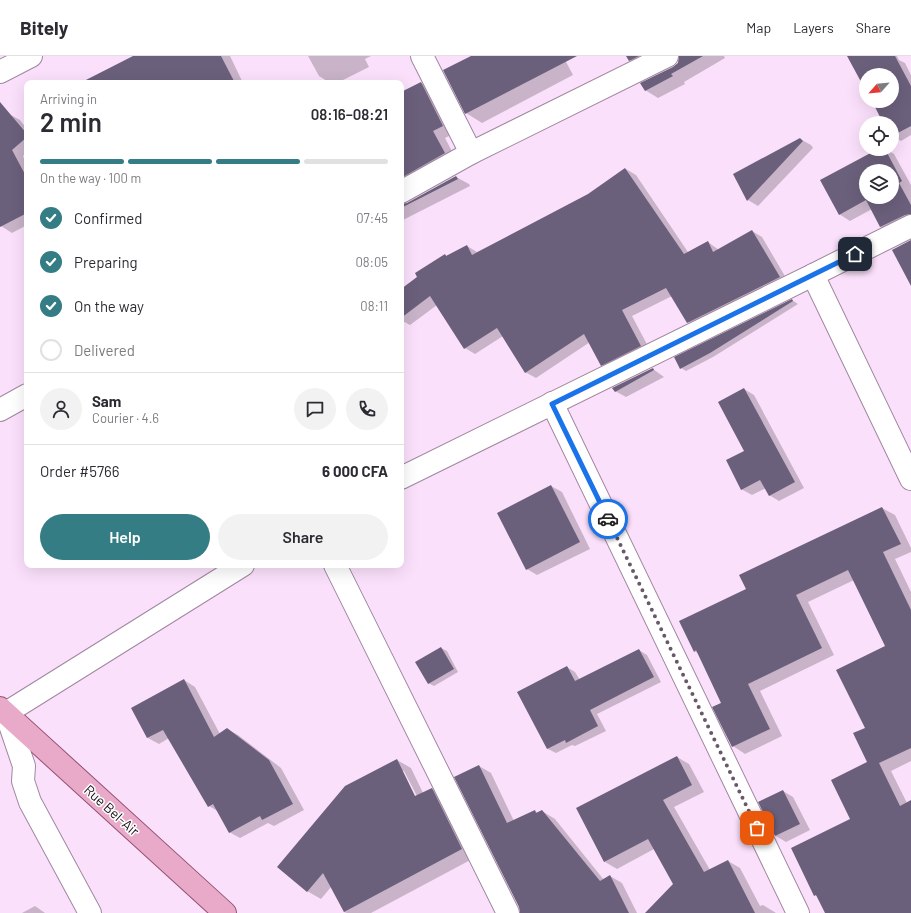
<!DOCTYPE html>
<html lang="en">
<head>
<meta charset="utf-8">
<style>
	body { margin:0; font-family:Barlow,sans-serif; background:#f2f2f3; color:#2b2b33; height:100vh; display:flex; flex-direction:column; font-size:15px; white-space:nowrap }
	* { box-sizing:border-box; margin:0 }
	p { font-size:13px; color:#7c7c81 }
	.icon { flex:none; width:22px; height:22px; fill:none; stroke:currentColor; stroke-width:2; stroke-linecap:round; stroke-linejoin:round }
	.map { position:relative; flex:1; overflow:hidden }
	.sheet { position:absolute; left:24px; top:24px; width:380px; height:488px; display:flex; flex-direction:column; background:#fff; border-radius:8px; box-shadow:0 4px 16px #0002 }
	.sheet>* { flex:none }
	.needle { width:26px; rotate:243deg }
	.buttons { position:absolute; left:859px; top:12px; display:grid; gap:8px }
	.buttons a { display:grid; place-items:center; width:40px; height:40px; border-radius:50%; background:#fff; box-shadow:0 4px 16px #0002; font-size:20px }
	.pin { position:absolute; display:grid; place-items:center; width:34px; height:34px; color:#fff; margin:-17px; border-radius:8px; box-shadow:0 2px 6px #0006 }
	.courier { position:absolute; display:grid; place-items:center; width:40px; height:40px; margin:-20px; border:3px solid #1a73e8; border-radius:50%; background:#fff; color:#222; box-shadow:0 1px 5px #0007 }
	.headline em { font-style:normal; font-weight:600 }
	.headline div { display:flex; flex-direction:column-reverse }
	.headline { display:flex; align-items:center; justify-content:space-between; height:68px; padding:0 16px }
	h1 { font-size:26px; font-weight:600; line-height:30px }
	.bar { display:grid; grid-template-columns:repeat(4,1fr); gap:6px 4px; align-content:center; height:48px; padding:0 16px }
	.bar i { height:5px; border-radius:3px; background:#e1e1e2 }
	.bar .on { background:#357d85 }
	.bar p { grid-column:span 4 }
	.line { display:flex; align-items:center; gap:10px; padding:0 16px; border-top:1px solid #e1e1e2 }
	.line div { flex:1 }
	.round { display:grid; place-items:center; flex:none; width:42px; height:42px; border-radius:21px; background:#f2f2f3 }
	ol { padding:0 16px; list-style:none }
	li { display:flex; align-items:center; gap:12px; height:44px }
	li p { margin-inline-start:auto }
	li .icon { padding:4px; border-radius:50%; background:#357d85; color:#fff; stroke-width:4 }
	li:last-child { color:#7c7c81 }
	li i { width:22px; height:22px; border:2px solid #e1e1e2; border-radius:50% }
	.cta { display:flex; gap:8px; margin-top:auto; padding:8px 16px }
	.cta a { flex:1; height:46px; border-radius:24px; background:#357d85; color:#fff; font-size:16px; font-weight:600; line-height:46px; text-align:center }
	.cta a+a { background:#f2f2f3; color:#2b2b33 }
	header { display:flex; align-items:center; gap:24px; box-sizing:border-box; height:56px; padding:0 20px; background:#fff; border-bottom:1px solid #e1e1e2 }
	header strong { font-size:19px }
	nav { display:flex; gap:22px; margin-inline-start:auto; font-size:14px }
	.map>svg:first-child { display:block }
	.shadow { fill:#0003; fill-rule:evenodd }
	.building { fill:#6b607c; fill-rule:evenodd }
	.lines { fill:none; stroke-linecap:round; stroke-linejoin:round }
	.minor-casing { stroke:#a088a0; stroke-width:24 }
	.major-casing { stroke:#954f73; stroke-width:24 }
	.minor { stroke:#fff; stroke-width:22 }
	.major { stroke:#e8aac8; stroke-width:22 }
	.done { stroke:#685968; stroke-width:4; stroke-dasharray:0 7.2 }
	.route { stroke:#1a73e8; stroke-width:5 }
	.labels { text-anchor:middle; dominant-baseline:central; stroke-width:3; stroke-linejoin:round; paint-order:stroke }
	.street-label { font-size:14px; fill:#191019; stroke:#fff }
</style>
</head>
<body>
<header>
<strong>Bitely</strong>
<nav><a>Map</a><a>Layers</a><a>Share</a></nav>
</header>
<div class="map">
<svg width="911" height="857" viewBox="0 0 911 857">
	<rect width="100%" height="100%" fill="#fbe0fb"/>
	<g class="shadow">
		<path d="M156,0h74l13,27h-149z"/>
		<path d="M308,0h63l-6,3 4,8 -32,16h-7l-11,-7z"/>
		<path d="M473,0h90l10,19 -91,48 -16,-10z"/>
		<path d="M627,0h39l-23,12 -13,-8z"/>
		<path d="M680,0h44l1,2 -41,24 1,2 -27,14 -13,-8 33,-27z"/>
		<path d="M848,0h49l2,4 6,3 6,12v60l-10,6 -9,-5v-13h-7l-12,-22h19v-26h-26v14z"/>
		<path d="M421,27l13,7 21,43 -10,5 12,23 -56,38v-105z"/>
		<path d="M9,58l11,6 7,9v23l-4,4 4,9v60l-15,8 -11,-7 -1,-2v-102z"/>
		<path d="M800,83l11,6 2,3 -55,58 -10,-6 -14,-25z"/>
		<path d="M880,93h6l8,5 17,31v38l-19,10 -11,-6 -9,-18 -22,12 -11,-7 -17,-34zM866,115h26v26h-26z"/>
		<path d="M626,113l10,6 52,77 20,-10 11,8 33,-19 10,6 27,46 -91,45 -10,-6 -16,-26 -40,20 19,36 -39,19 -10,-6 -12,-23 -54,36 -11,-6 -22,-36 -28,18 -10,-6 -28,-43 -27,20 -9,-5v-30l44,-35 2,1 20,-10 10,6 112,-57z"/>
		<path d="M456,121l13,7 1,2 -69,35v-22l1,6 5,-1z"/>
		<path d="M792,244l6,4 -85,53 -27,14 -5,-3z"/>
		<path d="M653,313l11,8 -38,20 -11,-6z"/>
		<path d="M744,333l10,6 50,93 -25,13 -10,-6 -3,-7 -14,7 -11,-6 5,-38z"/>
		<path d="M551,430l11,6 28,57 -53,26 -10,-6z"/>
		<path d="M882,452l13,7 16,33v4l-16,7 16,33v169l-20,10 20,40v102h-85l-8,-16 -3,-2 36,-76 18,-57 -3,-34 20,-81 -32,-67 -46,22 26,53 -74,36 22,45 -37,18 -12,-8 -11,-43 -24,-50 -4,-2 53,-61z"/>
		<path d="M441,592l6,3 11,21 -24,14 -6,-3z"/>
		<path d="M639,594l8,5 14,27 -64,32 9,17 -31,15 -3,-1 -16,8 -8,-4 -30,-57 49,-25 8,5 5,8z"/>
		<path d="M184,624l11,7 25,47 7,-5 11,6 43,33 23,42 -30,16 -6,-3 -28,15 -11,-6 -10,-20 -10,-6 -40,-68 -10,6 -11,-6 -16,-30z"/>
		<path d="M677,701l12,7 15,28 -30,15 36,63 18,-9 12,7 20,38 3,-1 13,8h-130l28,-29 -20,-35 -37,20 -12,-7z"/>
		<path d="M397,704l14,8 12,25 9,-4 14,8 30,60 -105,56h-24l-3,-1 -13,-25 -10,12 -14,-8zM401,715h3l15,29 -2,1z"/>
		<path d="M479,710l12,7 23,48 21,-10 3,2 4,-2 13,8 49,61 6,-4 12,7 15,30h-115z"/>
		<path d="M783,735l10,6 17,33 -24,12 -10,-6z"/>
		<path d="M35,850l10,7h-23z"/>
	</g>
	<g class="building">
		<path d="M133,0h88l14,27h-155z"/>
		<path d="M471,0h106l-112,58 -22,-44z"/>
		<path d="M626,0h13l-10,5z"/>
		<path d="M679,0h24l-32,18 2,2 -28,15 -5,-8 33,-16 5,-4z"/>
		<path d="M847,0h48l16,30v40l-19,10v-13h-9l-11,-22h20v-26h-26v16z"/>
		<path d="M421,26l22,44 -10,5 12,22 -44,25v-86z"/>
		<path d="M0,46l27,32v3l-15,13 15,28v35l-27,14z"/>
		<path d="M800,82l3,3 -56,60 -14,-27z"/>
		<path d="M878,93h7l17,32 -3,2 12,22v9l-6,1 -25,12 -14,-27 -27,15 -19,-35zM866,115h26v26h-26z"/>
		<path d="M625,112l59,86 24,-13 5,11 39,-22 28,47 -93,46 -21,-35 -44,22 19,36 -40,20 -17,-32 -59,39 -28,-45 -33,21 -34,-53 -29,22v-29l16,-12 -2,-4 30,-19 1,2 21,-11 5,10 116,-61z"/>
		<path d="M456,120l2,3 -57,29v-4l6,-1z"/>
		<path d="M911,184v46l-19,-36z"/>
		<path d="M792,243l1,2 -83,52 -30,16 -6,-12z"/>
		<path d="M653,312l1,2 -39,22 -3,-4z"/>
		<path d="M744,332l51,94 -26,14 -9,-16 -19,10 -15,-30 18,-9 -26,-49z"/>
		<path d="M551,429l29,57 -54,28 -29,-57z"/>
		<path d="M882,451l19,37 -18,8 28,58v138l-32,15 21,43 11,-6v113h-86l-9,-18 -2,1 -23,-48 59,-29 -19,-39 36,-18 -14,-29 12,-5 -29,-58 49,-24 -37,-76 -52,25 26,53 -74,36 22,45 -38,18 -20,-40 9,-4 -25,-53 -2,2 -15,-31 67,-32 -7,-14z"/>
		<path d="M441,591l13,22 -26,15 -13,-22z"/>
		<path d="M639,593l15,28 -64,33 8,16 -32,17 -1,-3 -18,9 -30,-57 50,-26 8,15z"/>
		<path d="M184,623l30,58 13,-9 42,32 24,44 -31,16 -2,-4 -31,17 -16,-29 -5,3 -45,-77 -16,8 -16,-30z"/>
		<path d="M677,700l15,29 -29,15 41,72 24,-12 27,53h-110l28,-29 -25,-45 -44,23 -28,-54z"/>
		<path d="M397,703l18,37 17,-8 30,61 -118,63 -21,-39 -16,19 -30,-25 68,-81z"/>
		<path d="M479,709l28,58 28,-13 1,3 6,-3 58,71 10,-6 19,38h-109l-1,-6 -65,-130z"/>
		<path d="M783,734l17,34 -25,12 -17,-34z"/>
	</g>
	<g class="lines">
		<g class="minor-casing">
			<g id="minor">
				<path d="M422,0l49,97"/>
				<path d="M0,16l31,-16"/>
				<path d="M401,136l70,-39 196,-97"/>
				<path d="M813,219l98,204"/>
				<path d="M552,347l246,510"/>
				<path d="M0,354l27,-15"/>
				<path d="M401,422l412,-203 98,-49"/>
				<path d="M335,509l173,348"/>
				<path d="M90,857l-60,-111 -7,-21 1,-15 -18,-53 237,-148"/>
			</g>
		</g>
		<g class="major-casing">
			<path id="major" d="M0,652l225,205"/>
		</g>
		<use href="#minor" class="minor"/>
		<use href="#major" class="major"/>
	</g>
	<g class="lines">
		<path class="done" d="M608,463l149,309"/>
		<path class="route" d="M608,463l-56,-115 303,-150"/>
	</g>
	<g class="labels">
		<g class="street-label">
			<text transform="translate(112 754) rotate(42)">Rue Bel-Air</text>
		</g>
	</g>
</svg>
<div class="buttons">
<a><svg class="needle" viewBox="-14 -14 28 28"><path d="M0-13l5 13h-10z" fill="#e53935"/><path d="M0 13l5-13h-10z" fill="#7c7c81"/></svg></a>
<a><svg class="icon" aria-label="locate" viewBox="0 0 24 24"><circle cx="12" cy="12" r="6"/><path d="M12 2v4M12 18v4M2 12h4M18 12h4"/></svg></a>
<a><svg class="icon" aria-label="layers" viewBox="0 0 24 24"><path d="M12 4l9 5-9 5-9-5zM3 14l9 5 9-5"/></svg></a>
</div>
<div class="pin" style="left:757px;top:772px;background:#ea580c"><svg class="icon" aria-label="bag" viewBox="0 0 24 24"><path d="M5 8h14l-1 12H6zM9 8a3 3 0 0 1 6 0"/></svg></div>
<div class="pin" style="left:855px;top:198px;background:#1f2937"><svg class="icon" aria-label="home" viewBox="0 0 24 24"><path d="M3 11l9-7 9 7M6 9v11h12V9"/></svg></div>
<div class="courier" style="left:608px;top:463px"><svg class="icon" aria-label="car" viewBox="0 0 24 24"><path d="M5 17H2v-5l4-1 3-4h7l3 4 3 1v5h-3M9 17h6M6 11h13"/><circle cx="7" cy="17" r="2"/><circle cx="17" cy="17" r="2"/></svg></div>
<section class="sheet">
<div class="headline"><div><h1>2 min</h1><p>Arriving in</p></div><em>08:16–08:21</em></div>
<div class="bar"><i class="on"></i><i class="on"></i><i class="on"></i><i></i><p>On the way · 100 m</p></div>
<ol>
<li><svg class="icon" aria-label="check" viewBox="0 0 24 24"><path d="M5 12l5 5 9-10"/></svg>Confirmed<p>07:45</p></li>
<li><svg class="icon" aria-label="check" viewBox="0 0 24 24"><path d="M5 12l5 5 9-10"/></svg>Preparing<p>08:05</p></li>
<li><svg class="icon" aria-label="check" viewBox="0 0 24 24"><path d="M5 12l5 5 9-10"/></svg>On the way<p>08:11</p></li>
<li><i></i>Delivered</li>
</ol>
<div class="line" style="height:72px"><a class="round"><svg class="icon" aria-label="person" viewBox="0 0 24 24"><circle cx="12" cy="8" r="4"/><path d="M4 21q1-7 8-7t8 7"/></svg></a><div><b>Sam</b><p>Courier · 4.6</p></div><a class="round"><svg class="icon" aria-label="chat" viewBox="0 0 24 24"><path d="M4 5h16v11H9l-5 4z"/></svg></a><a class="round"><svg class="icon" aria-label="phone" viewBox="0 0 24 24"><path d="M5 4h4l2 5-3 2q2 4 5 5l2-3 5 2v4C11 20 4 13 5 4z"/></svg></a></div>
<div class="line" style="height:52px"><div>Order #5766</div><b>6 000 CFA</b></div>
<div class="cta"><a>Help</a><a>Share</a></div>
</section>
</div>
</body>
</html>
